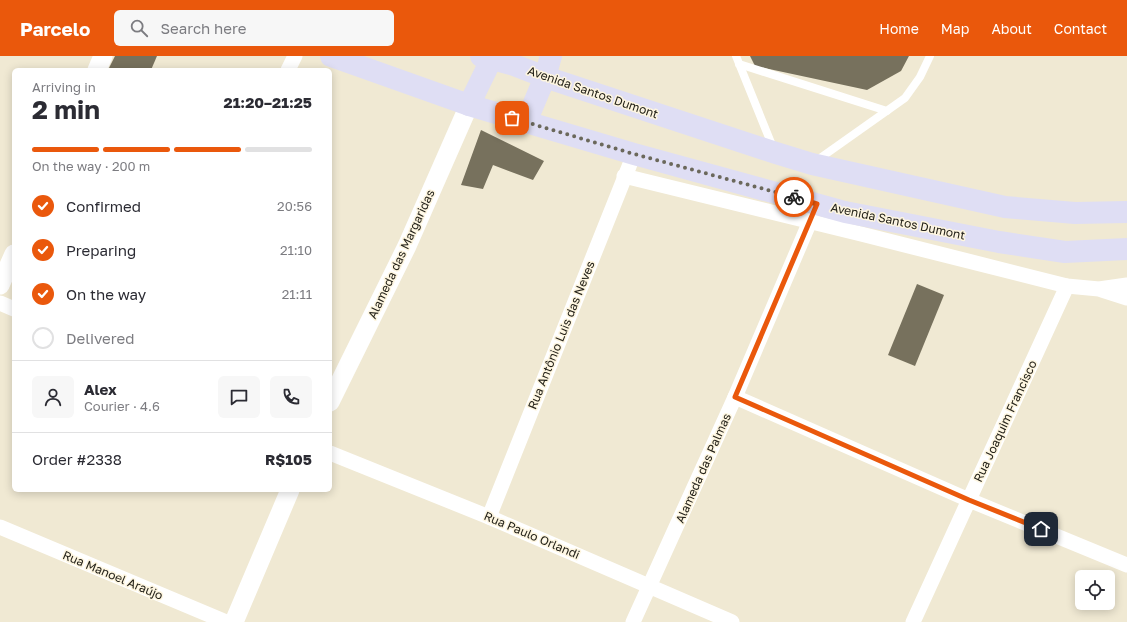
<!DOCTYPE html>
<html lang="en">
<head>
<meta charset="utf-8">
<style>
	body { margin:0; font-family:"Golos Text",sans-serif; background:#f7f7f7; color:#2b2b33; height:100vh; display:flex; flex-direction:column; font-size:15px; white-space:nowrap }
	* { box-sizing:border-box; margin:0 }
	p { font-size:13px; color:#7c7c81 }
	.icon { flex:none; width:22px; height:22px; fill:none; stroke:currentColor; stroke-width:2; stroke-linecap:round; stroke-linejoin:round }
	.map { position:relative; flex:1; overflow:hidden }
	.drawer { position:absolute; left:12px; top:12px; width:320px; height:424px; display:flex; flex-direction:column; background:#fff; border-radius:6px; box-shadow:0 2px 10px #0003 }
	.drawer>* { flex:none }
	.fabs { position:absolute; left:1075px; top:514px; display:grid; gap:8px }
	.fabs a { display:grid; place-items:center; width:40px; height:40px; border-radius:6px; background:#fff; box-shadow:0 2px 10px #0003; font-size:20px }
	.pin { position:absolute; display:grid; place-items:center; width:34px; height:34px; color:#fff; margin:-17px; border-radius:8px; box-shadow:0 2px 6px #0006 }
	.courier { position:absolute; display:grid; place-items:center; width:40px; height:40px; margin:-20px; border:3px solid #ea580c; border-radius:50%; background:#fff; color:#222; box-shadow:0 1px 5px #0007 }
	.headline em { font-style:normal; font-weight:700 }
	.headline div { display:flex; flex-direction:column-reverse }
	.headline { display:flex; align-items:center; justify-content:space-between; height:68px; padding:0 20px }
	h1 { font-size:26px; font-weight:700; line-height:30px }
	.bar { display:grid; grid-template-columns:repeat(4,1fr); gap:6px 4px; align-content:center; height:48px; padding:0 20px }
	.bar i { height:5px; border-radius:3px; background:#e1e1e2 }
	.bar .current { background:#ea580c }
	.bar p { grid-column:span 4 }
	.line { display:flex; align-items:center; gap:10px; padding:0 20px; border-top:1px solid #e1e1e2 }
	.line div { flex:1 }
	.round { display:grid; place-items:center; flex:none; width:42px; height:42px; border-radius:6px; background:#f7f7f7 }
	ol { padding:0 20px; list-style:none }
	li { display:flex; align-items:center; gap:12px; height:44px }
	li p { margin-inline-start:auto }
	li .icon { padding:4px; border-radius:50%; background:#ea580c; color:#fff; stroke-width:4 }
	li:last-child { color:#7c7c81 }
	li i { width:22px; height:22px; border:2px solid #e1e1e2; border-radius:50% }
	header { display:flex; align-items:center; gap:24px; box-sizing:border-box; height:56px; padding:0 20px; background:#ea580c; color:#fff }
	header strong { font-size:19px }
	nav { display:flex; gap:22px; margin-inline-start:auto; font-size:14px }
	.search { width:280px; height:36px; background:#f7f7f7; display:flex; align-items:center; gap:10px; box-sizing:border-box; padding:0 14px; border-radius:6px; color:#7c7c81; font-size:15px }
	.map>svg:first-child { display:block }
	.building { fill:#77715d }
	.lines { fill:none; stroke-linecap:round; stroke-linejoin:round }
	.service { stroke:#fff; stroke-width:8 }
	.minor { stroke:#fff; stroke-width:15 }
	.tertiary { stroke:#fff; stroke-width:19 }
	.secondary { stroke:#dfdef4; stroke-width:22 }
	.done { stroke:#6b685b; stroke-width:4; stroke-dasharray:0 7.2 }
	.route { stroke:#ea580c; stroke-width:5 }
	.labels { text-anchor:middle; dominant-baseline:central; stroke-width:3; stroke-linejoin:round; paint-order:stroke }
	.street-label { font-size:12px; fill:#24221a; stroke:#fef6e0 }
</style>
</head>
<body>
<header>
<strong>Parcelo</strong>
<div class="search"><svg class="icon" aria-label="search" viewBox="0 0 24 24"><circle cx="10" cy="10" r="6"/><path d="M15 15l6 6"/></svg>Search here</div>
<nav><a>Home</a><a>Map</a><a>About</a><a>Contact</a></nav>
</header>
<div class="map">
<svg width="1127" height="566" viewBox="0 0 1127 566">
	<rect width="100%" height="100%" fill="#f0e9d3"/>
	<g class="building">
		<path d="M115,0h42l-6,14h-43z"/>
		<path d="M750,0h159l-8,15 -34,19 -112,-24z"/>
		<path d="M481,74l63,31 -11,19 -40,-15 -10,24 -22,-4z"/>
		<path d="M917,228l27,11 -29,71 -27,-11z"/>
	</g>
	<g class="lines">
		<g class="service">
			<path d="M736,0l38,94"/>
			<path d="M739,8l148,47"/>
			<path d="M816,105l89,-63 15,-21 10,-21"/>
		</g>
		<g class="minor">
			<path d="M288,14l7,-14"/>
			<path d="M624,120l237,58 206,52 32,3 28,-4"/>
			<path d="M1102,234l25,8"/>
			<path d="M0,247l14,6"/>
			<path d="M735,341l234,103 158,65"/>
			<path d="M330,397l159,64 243,105"/>
			<path d="M489,461l145,-363"/>
			<path d="M0,471l226,95"/>
			<path d="M633,566l102,-225 79,-185"/>
			<path d="M913,566l154,-336"/>
		</g>
		<g class="tertiary">
			<path d="M97,14l6,-14"/>
			<path d="M0,229l14,-31"/>
			<path d="M330,346l77,-156 62,-141"/>
			<path d="M234,566l56,-132"/>
		</g>
		<g class="secondary">
			<path d="M331,0l138,49 57,17 108,32 211,58 154,30 66,10 62,-3"/>
			<path d="M481,0l33,9 31,12 231,76 36,11 193,43 70,6 52,-1"/>
			<path d="M469,49l24,-49"/>
			<path d="M526,66l19,-45 6,-21"/>
		</g>
	</g>
	<g class="lines">
		<path class="done" d="M512,62l122,36 160,43"/>
		<path class="route" d="M794,141l23,7 -82,193 234,103 72,29"/>
	</g>
	<g class="labels">
		<g class="street-label">
			<text transform="translate(593 36) rotate(19)">Avenida Santos Dumont</text>
			<text transform="translate(898 165) rotate(12)">Avenida Santos Dumont</text>
			<text transform="translate(401 198) rotate(-65)">Alameda das Margaridas</text>
			<text transform="translate(561 279) rotate(-68)">Rua Antônio Luis das Neves</text>
			<text transform="translate(1005 365) rotate(-65)">Rua Joaquim Francisco</text>
			<text transform="translate(703 412) rotate(-66)">Alameda das Palmas</text>
			<text transform="translate(532 479) rotate(23)">Rua Paulo Orlandi</text>
			<text transform="translate(113 519) rotate(23)">Rua Manoel Araújo</text>
		</g>
	</g>
</svg>
<div class="fabs">
<a><svg class="icon" aria-label="locate" viewBox="0 0 24 24"><circle cx="12" cy="12" r="6"/><path d="M12 2v4M12 18v4M2 12h4M18 12h4"/></svg></a>
</div>
<div class="pin" style="left:512px;top:62px;background:#ea580c"><svg class="icon" aria-label="bag" viewBox="0 0 24 24"><path d="M5 8h14l-1 12H6zM9 8a3 3 0 0 1 6 0"/></svg></div>
<div class="pin" style="left:1041px;top:473px;background:#1f2937"><svg class="icon" aria-label="home" viewBox="0 0 24 24"><path d="M3 11l9-7 9 7M6 9v11h12V9"/></svg></div>
<div class="courier" style="left:794px;top:141px"><svg class="icon" aria-label="bike" viewBox="0 0 24 24"><circle cx="6" cy="16" r="4"/><circle cx="18" cy="16" r="4"/><path d="M6 16l4-8h5l3 8M10 8l3 8H6M13 5h3"/></svg></div>
<section class="drawer">
<div class="headline"><div><h1>2 min</h1><p>Arriving in</p></div><em>21:20–21:25</em></div>
<div class="bar"><i class="current"></i><i class="current"></i><i class="current"></i><i></i><p>On the way · 200 m</p></div>
<ol>
<li><svg class="icon" aria-label="check" viewBox="0 0 24 24"><path d="M5 12l5 5 9-10"/></svg>Confirmed<p>20:56</p></li>
<li><svg class="icon" aria-label="check" viewBox="0 0 24 24"><path d="M5 12l5 5 9-10"/></svg>Preparing<p>21:10</p></li>
<li><svg class="icon" aria-label="check" viewBox="0 0 24 24"><path d="M5 12l5 5 9-10"/></svg>On the way<p>21:11</p></li>
<li><i></i>Delivered</li>
</ol>
<div class="line" style="height:72px"><a class="round"><svg class="icon" aria-label="person" viewBox="0 0 24 24"><circle cx="12" cy="8" r="4"/><path d="M4 21q1-7 8-7t8 7"/></svg></a><div><b>Alex</b><p>Courier · 4.6</p></div><a class="round"><svg class="icon" aria-label="chat" viewBox="0 0 24 24"><path d="M4 5h16v11H9l-5 4z"/></svg></a><a class="round"><svg class="icon" aria-label="phone" viewBox="0 0 24 24"><path d="M5 4h4l2 5-3 2q2 4 5 5l2-3 5 2v4C11 20 4 13 5 4z"/></svg></a></div>
<div class="line" style="height:52px"><div>Order #2338</div><b>R$105</b></div>
</section>
</div>
</body>
</html>
